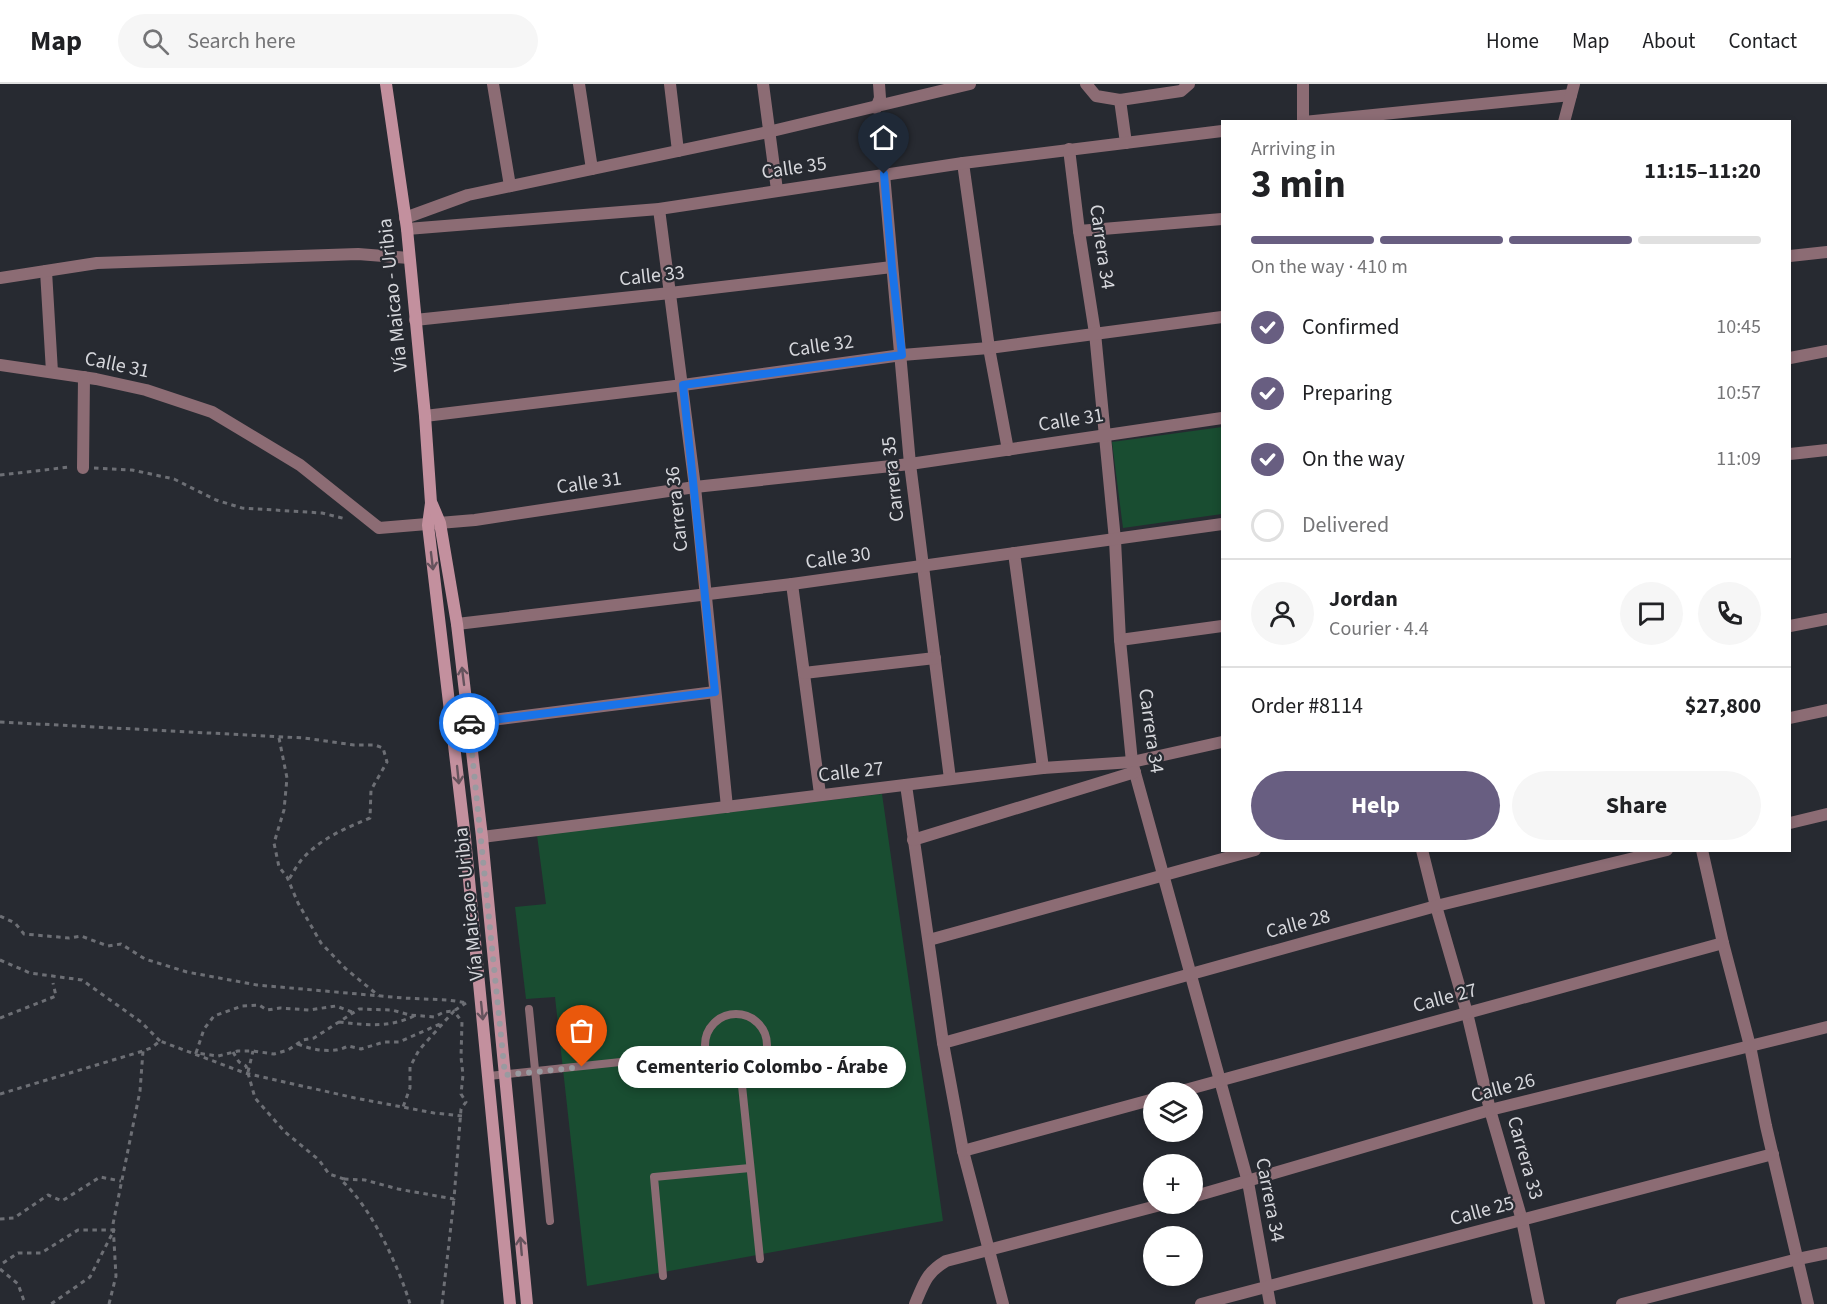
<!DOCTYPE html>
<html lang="en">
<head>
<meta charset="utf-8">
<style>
	body { margin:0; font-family:"Source Sans 3",sans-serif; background:#f6f6f6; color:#202124; height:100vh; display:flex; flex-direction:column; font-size:22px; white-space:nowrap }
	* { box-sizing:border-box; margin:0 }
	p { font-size:20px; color:#757577 }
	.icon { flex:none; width:33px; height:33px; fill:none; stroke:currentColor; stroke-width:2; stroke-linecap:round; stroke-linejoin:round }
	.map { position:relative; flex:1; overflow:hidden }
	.details { position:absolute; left:1221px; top:36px; width:570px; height:732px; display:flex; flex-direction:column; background:#fff; border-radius:0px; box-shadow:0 3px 9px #0003 }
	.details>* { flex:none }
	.controls { position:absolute; left:1143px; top:998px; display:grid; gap:12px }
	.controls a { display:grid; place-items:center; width:60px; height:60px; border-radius:50%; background:#fff; box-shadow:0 3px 9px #0003; font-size:30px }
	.pin { position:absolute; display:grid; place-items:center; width:51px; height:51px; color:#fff; margin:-62px -26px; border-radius:50% 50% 50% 0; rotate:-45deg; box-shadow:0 0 6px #0007 }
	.pin .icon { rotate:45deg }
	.courier { position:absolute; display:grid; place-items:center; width:60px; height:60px; margin:-30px; border:4px solid #1a73e8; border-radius:50%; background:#fff; color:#222; box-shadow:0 2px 8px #0007 }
	.bubble { position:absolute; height:42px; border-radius:21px; background:#fff; box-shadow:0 3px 9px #0003; font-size:20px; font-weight:700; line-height:42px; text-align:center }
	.overview em { font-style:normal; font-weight:700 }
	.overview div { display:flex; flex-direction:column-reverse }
	.overview { display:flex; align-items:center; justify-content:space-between; height:102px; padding:0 30px }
	h1 { font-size:39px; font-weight:700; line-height:45px }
	.bar { display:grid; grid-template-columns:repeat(4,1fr); gap:9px 6px; align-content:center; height:72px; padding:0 30px }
	.bar i { height:8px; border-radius:4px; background:#e0e0e0 }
	.bar .current { background:#685e81 }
	.bar p { grid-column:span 4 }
	.line { display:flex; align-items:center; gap:15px; padding:0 30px; border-top:2px solid #e0e0e0 }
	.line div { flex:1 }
	.round { display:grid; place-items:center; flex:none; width:63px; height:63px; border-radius:32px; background:#f6f6f6 }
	ol { padding:0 30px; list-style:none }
	li { display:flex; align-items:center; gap:18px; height:66px }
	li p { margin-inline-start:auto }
	li .icon { padding:6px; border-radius:50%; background:#685e81; color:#fff; stroke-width:4 }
	li:last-child { color:#757577 }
	li i { width:33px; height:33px; border:3px solid #e0e0e0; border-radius:50% }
	.primary-button { display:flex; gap:12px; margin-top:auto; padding:12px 30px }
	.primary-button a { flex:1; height:69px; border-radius:36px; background:#685e81; color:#fff; font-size:24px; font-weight:700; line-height:69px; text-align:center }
	.primary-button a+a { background:#f6f6f6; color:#202124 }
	header { display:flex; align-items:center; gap:36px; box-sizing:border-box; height:84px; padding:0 30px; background:#fff; border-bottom:2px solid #e0e0e0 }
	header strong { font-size:28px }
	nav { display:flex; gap:33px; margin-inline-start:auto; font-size:21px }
	.search { width:420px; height:54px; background:#f6f6f6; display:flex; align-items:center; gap:15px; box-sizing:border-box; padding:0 21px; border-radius:33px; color:#757577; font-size:22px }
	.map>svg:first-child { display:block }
	.green { fill:#194d31 }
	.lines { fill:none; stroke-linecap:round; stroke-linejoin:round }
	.path { stroke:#6d6f75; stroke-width:3; stroke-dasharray:4.5 4.5; stroke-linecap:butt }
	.lane { stroke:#8c6c74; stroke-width:8 }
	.street { stroke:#8c6c74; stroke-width:12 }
	.secondary { stroke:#c3909e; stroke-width:12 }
	.oneway { stroke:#65535d }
	.done { stroke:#999aa0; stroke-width:6; stroke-dasharray:0 10.8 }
	.route { stroke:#1a73e8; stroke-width:8 }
	.labels { text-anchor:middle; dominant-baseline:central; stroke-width:4.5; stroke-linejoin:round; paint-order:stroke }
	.street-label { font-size:20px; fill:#d6d7dc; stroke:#272a31 }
</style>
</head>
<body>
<header>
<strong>Map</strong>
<div class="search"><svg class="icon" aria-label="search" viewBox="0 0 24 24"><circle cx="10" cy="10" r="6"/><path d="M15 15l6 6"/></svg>Search here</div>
<nav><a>Home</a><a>Map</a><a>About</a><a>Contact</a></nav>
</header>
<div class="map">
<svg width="1827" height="1220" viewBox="0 0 1827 1220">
	<rect width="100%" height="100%" fill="#272a31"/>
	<g class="green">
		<path d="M1222,343v87l-99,14 -11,-86z"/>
		<path d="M882,710l61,427 -356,65 -32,-289 -29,2 -11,-92 31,-3 -9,-69z"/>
	</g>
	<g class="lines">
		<g class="path">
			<path d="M94,384l38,2 42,9 42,21 26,8 80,5 24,6"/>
			<path d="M0,391l70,-8"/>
			<path d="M0,638l304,16 50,7h21l8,3 4,14 -16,28 -1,28c-24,10 -48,20 -66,39 -6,6 -11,16 -16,24"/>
			<path d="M279,654l8,40 -3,32 -10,33 5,24 8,10 11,26 23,40 25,26 33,27"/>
			<path d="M0,832l15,7 9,11 45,4 12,-2 27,10 13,-2 24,15 42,13 70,13 146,13 45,2 20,3"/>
			<path d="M0,876l30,13 52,7 59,42 19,19"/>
			<path d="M352,928l-16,-6 -27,4 -29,-2 -13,2 -8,-5 -17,1 -28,10 -10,13 -8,24 22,3 20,-5h15l21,3 14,-4 15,-10 11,-2 45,-29 33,1 18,5 24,2 10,-5 10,-1 12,-8"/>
			<path d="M0,934l56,-22 -3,-13"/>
			<path d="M339,938c27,3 50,6 75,-6"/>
			<path d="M298,960c14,6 36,10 50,2l13,3 23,-7h15l41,-18"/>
			<path d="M233,968l6,10 7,4 9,32 30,34 34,28 10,14 15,5 -2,2c29,26 57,86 68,123"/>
			<path d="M248,988l5,-21"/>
			<path d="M0,1010l143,-43 8,-3 9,-7 85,32 110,25 79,15 28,3"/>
			<path d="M344,1095l21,1 33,9 56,10 7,-90 5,-7 -5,-8 2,-19 -2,-18 1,-35 -8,-11 -35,39 -9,17v21l-7,19"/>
			<path d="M0,1135l14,-1 34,-23 14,6 38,-24 21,4"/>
			<path d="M3,1179l15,-10h23l37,-23h36l-24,47 -39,27"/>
			<path d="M0,1185l18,15 7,20"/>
			<path d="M109,1220l7,-28 -3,-52 27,-133 3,-40"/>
			<path d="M442,1220l12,-105"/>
		</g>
		<g class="lane">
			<path d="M529,925l21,212"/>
			<circle cx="736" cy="961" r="31"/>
			<path d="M489,992l216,-23"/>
			<path d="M741,992l19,183"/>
			<path d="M663,1192l-9,-99 96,-9"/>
		</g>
		<g class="street">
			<path d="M493,0l17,102"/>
			<path d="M579,0l13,85"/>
			<path d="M670,0l8,67"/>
			<path d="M763,0l14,106"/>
			<path d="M1086,0l10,12 24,4 61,-9 8,-7"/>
			<path d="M1303,0v38"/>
			<path d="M1120,16l6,43"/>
			<path d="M876,24l4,-10 -1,-14"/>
			<path d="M1304,38l267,-27"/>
			<path d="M1564,38l10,-38"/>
			<path d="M1069,65l10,82 16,102 20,207 5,100 12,122 116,420 22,122"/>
			<path d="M963,79l26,185 19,102"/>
			<path d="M884,90l26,290 40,315"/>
			<path d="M659,125l36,278 32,320"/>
			<path d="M405,134l63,-23 300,-63 202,-48"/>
			<path d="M407,145l252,-20 304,-46 259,-32"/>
			<path d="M1079,147l143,-12"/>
			<path d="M1790,172l37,-4"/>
			<path d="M46,187l6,101"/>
			<path d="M0,194l97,-15 261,-9 51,4"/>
			<path d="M415,236l255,-27 222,-26"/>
			<path d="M1790,274l37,-7"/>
			<path d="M0,281l96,14 50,11 66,22 88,53 79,63 96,-8 220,-33 215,-23 312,-46"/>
			<path d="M425,332l258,-31 219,-30 87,-7 233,-31"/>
			<path d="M1790,370l37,-4"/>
			<path d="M83,384l1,-91"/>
			<path d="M1014,469l29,215"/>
			<path d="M792,500l28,210"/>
			<path d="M457,540l335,-40 430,-60"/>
			<path d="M1790,542l37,-7"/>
			<path d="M1120,556l102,-14"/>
			<path d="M804,589l131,-15"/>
			<path d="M1790,634l37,-8"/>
			<path d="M453,641l262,-33"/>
			<path d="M906,701l37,258 20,108 40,153"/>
			<path d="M1790,739l37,-9"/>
			<path d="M482,753l561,-69 89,-6 90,-20"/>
			<path d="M913,756l222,-68"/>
			<path d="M1422,766l14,56 31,107 23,97 32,110 17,84"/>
			<path d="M1702,766l21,93 27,103 16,80 42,178"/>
			<path d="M929,856l326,-90"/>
			<path d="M943,959l493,-137 231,-56"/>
			<path d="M1178,1008l545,-149"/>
			<path d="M963,1067l191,-52"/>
			<path d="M1192,1113l298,-87 337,-83"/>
			<path d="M915,1220c9,-21 11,-31 31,-43l222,-58"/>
			<path d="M1201,1220l572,-150"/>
			<path d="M1622,1220l176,-45 29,-6"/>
		</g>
		<g class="secondary">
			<path d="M386,0l21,145 18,187 6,87 -3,22 37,313 45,466"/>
			<path d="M432,420l8,19 17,101 25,213 45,467"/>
		</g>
	</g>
	<defs><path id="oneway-shaft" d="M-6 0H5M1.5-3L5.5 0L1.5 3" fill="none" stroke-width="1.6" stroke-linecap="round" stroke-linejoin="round" transform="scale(1.5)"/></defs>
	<g class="oneway">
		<use href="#oneway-shaft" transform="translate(432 477) rotate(83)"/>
		<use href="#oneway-shaft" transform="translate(463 592) rotate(-97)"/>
		<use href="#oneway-shaft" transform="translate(458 691) rotate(84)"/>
		<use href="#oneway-shaft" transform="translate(482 927) rotate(84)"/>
		<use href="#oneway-shaft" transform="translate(521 1162) rotate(-95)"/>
	</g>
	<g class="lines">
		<path class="done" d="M469,639l36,352 77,-8"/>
		<path class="route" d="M469,639l246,-31 -32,-307 219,-30 -10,-88 -8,-93"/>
	</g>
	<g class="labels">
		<g class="street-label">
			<text transform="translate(794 84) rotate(-8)">Calle 35</text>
			<text transform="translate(1102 163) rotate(82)">Carrera 34</text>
			<text transform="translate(652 192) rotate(-6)">Calle 33</text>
			<text transform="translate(393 211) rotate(-96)">Vía Maicao - Uribia</text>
			<text transform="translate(821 262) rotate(-8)">Calle 32</text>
			<text transform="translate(117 281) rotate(12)">Calle 31</text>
			<text transform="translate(1071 336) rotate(-9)">Calle 31</text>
			<text transform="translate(893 395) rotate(-96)">Carrera 35</text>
			<text transform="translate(589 399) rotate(-8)">Calle 31</text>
			<text transform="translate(677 425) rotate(-96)">Carrera 36</text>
			<text transform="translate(838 474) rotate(-8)">Calle 30</text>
			<text transform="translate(1151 647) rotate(82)">Carrera 34</text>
			<text transform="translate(851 688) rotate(-6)">Calle 27</text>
			<text transform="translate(469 820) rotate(-96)">Vía Maicao - Uribia</text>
			<text transform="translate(1298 840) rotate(-15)">Calle 28</text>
			<text transform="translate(1445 914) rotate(-15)">Calle 27</text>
			<text transform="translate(1503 1004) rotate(-15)">Calle 26</text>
			<text transform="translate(1525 1074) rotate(74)">Carrera 33</text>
			<text transform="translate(1270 1116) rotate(79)">Carrera 34</text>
			<text transform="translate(1482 1127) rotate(-15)">Calle 25</text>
		</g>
	</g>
</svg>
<div class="controls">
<a><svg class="icon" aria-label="layers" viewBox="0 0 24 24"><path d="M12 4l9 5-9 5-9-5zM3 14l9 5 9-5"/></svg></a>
<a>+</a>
<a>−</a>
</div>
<div class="pin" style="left:582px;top:983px;background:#ea580c"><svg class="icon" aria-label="bag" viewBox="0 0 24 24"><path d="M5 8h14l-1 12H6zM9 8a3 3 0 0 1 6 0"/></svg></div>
<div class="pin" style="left:884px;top:90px;background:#1f2937"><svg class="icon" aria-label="home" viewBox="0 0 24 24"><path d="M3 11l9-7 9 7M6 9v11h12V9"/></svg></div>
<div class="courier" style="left:469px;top:639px"><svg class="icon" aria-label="car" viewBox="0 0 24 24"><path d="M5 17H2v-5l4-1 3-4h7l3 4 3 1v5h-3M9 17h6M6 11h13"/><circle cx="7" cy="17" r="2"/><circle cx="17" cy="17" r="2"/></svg></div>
<div class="bubble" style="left:618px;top:962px;width:288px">Cementerio Colombo - Árabe</div>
<section class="details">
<div class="overview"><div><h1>3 min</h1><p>Arriving in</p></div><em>11:15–11:20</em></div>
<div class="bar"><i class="current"></i><i class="current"></i><i class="current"></i><i></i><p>On the way · 410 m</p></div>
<ol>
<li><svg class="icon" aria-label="check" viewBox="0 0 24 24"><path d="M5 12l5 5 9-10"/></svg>Confirmed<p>10:45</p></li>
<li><svg class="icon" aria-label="check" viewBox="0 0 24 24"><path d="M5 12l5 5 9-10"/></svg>Preparing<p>10:57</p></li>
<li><svg class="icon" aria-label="check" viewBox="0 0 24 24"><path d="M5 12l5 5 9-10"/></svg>On the way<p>11:09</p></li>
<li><i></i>Delivered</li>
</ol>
<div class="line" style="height:108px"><a class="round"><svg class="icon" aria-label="person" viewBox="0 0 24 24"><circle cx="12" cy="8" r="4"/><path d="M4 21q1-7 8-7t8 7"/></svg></a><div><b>Jordan</b><p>Courier · 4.4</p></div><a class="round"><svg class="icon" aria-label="chat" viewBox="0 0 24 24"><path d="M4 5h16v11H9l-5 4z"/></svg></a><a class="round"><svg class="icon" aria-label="phone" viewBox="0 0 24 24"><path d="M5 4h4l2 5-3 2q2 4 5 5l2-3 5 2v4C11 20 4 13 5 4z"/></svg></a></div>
<div class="line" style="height:78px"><div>Order #8114</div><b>$27,800</b></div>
<div class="primary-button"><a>Help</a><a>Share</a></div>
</section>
</div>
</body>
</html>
